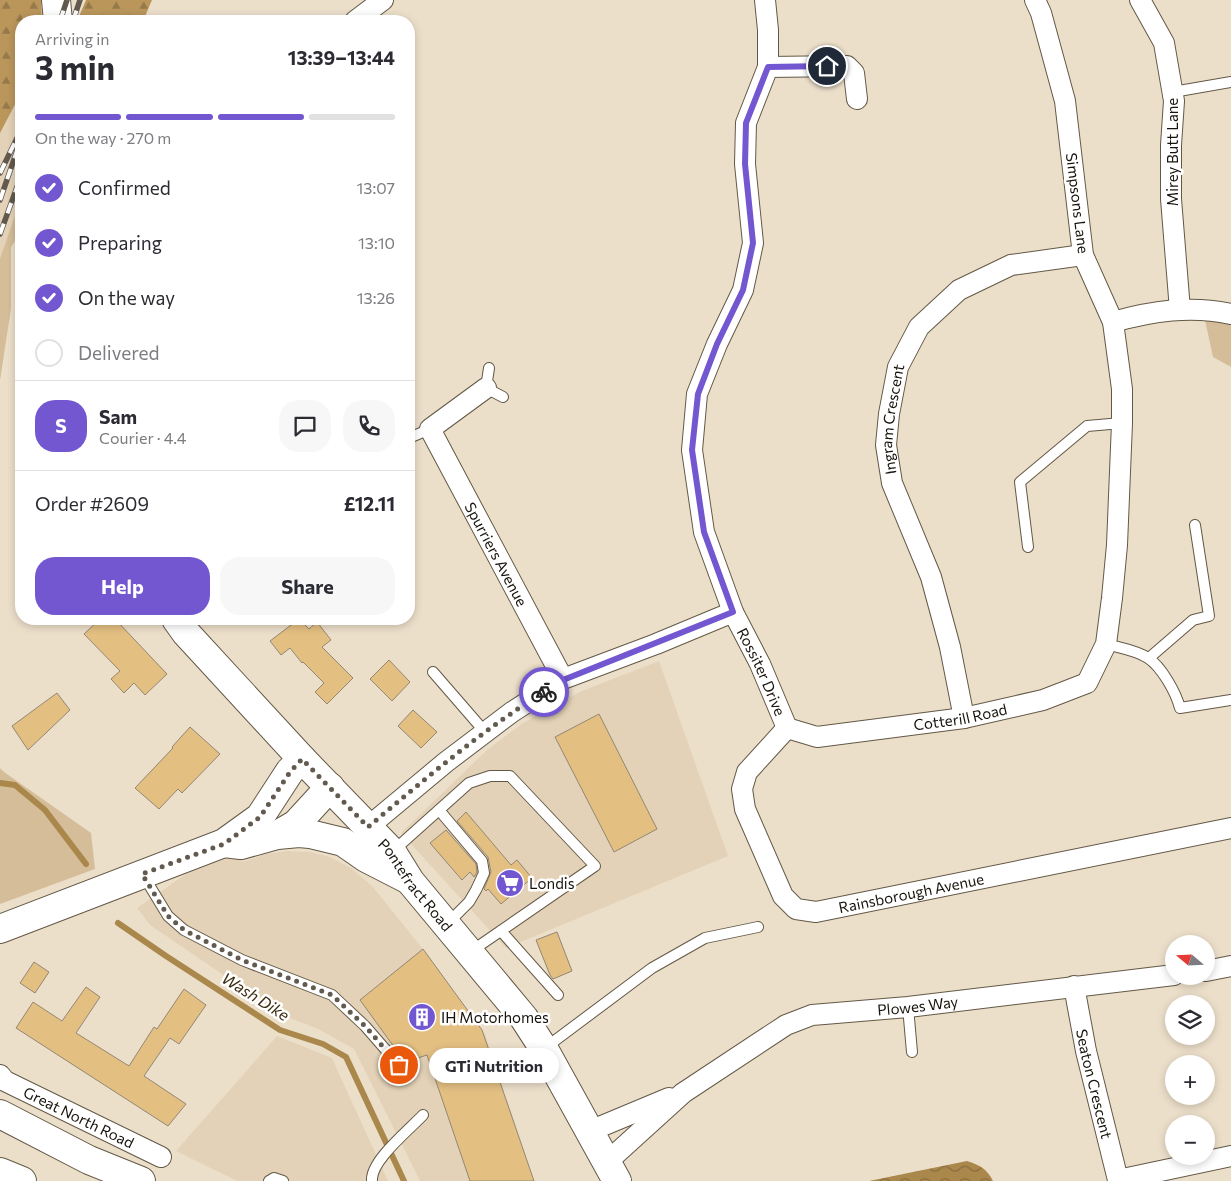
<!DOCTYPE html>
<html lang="en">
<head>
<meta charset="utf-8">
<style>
	body { margin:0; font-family:Commissioner,sans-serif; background:#f7f7f7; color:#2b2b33; height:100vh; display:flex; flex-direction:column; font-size:19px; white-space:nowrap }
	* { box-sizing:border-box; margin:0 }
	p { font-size:16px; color:#7c7c81 }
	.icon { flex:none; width:28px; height:28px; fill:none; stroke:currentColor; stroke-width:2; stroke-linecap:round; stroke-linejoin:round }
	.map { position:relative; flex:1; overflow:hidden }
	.panel { position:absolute; left:15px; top:15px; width:400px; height:610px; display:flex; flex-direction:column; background:#fff; border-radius:20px; box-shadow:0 2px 8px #0003 }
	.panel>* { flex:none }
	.needle { width:32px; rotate:289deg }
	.tools { position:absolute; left:1165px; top:935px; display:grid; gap:10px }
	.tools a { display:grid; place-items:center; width:50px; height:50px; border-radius:50%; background:#fff; box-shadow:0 2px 8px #0003; font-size:25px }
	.pin { position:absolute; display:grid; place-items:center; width:42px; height:42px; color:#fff; margin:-21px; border:2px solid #fff; border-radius:50%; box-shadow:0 1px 5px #0007 }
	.courier { position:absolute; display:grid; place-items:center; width:50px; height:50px; margin:-25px; border:4px solid #7357d1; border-radius:50%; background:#fff; color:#222; box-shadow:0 1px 6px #0007 }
	.bubble { position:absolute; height:35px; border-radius:18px; background:#fff; box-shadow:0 2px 8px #0003; font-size:16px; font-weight:700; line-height:35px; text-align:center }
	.head em { font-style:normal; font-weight:700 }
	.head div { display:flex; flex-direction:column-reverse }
	.head { display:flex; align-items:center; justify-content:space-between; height:85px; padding:0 20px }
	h1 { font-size:32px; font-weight:700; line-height:38px }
	.bar { display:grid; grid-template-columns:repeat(4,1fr); gap:8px 5px; align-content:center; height:60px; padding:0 20px }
	.bar i { height:6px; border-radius:4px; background:#e1e1e2 }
	.bar .on { background:#7357d1 }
	.bar p { grid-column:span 4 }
	.line { display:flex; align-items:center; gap:12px; padding:0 20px; border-top:1px solid #e1e1e2 }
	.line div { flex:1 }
	.round { display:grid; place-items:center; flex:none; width:52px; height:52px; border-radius:20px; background:#f7f7f7 }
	ol { padding:0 20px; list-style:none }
	li { display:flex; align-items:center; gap:15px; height:55px }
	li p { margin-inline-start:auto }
	li .icon { padding:5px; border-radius:50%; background:#7357d1; color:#fff; stroke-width:4 }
	li:last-child { color:#7c7c81 }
	li i { width:28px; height:28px; border:2px solid #e1e1e2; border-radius:50% }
	.cta { display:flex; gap:10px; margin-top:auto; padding:10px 20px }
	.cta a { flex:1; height:58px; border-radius:20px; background:#7357d1; color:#fff; font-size:20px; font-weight:700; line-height:58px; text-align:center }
	.cta a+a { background:#f7f7f7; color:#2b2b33 }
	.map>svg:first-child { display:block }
	.built { fill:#e3d2b7 }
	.green { fill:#d4bd98 }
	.forest { fill:url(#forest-firs) }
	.water { fill:url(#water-waves) }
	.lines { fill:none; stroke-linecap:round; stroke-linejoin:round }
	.stream { stroke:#aa874b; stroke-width:6 }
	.building { fill:#e3bf82; stroke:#938774 }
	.service-casing { stroke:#635846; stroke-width:12 }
	.minor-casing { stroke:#635846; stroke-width:22 }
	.primary-casing { stroke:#635846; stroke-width:30 }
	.trunk-casing { stroke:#635846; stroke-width:30 }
	.service { stroke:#fff; stroke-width:10 }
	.minor { stroke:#fff; stroke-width:20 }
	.primary { stroke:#fff; stroke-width:28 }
	.trunk { stroke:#fff; stroke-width:28 }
	.rail-casing { stroke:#61594e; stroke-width:5.5 }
	.rail { stroke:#fff; stroke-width:4; stroke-dasharray:11; stroke-linecap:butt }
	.done { stroke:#625a4e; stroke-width:5; stroke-dasharray:0 9 }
	.route { stroke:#7357d1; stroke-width:6 }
	.labels { text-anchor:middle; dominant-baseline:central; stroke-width:5; stroke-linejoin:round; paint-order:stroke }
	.street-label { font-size:15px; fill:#17130c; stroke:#fff }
	.poi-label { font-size:15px; fill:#17130c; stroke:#fff; text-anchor:start }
	.water-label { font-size:16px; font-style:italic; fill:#3b2b10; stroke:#fff }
</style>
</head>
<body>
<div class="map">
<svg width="1231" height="1181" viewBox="0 0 1231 1181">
	<defs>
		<pattern id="forest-firs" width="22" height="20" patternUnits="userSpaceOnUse" patternTransform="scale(1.25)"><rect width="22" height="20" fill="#ba965b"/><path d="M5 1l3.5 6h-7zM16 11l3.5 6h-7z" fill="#96794a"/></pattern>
		<pattern id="water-waves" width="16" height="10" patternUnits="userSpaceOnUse" patternTransform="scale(1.25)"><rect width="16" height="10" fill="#aa874b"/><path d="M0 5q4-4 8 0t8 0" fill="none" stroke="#896d3d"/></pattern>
	</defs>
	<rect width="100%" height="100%" fill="#ecdfca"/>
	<g class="built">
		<path d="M13,0l29,21h-21v210l-10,16v61l-11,72v-286z"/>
		<path d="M659,661l69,195 -222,92 -105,-115 86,-83 36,-27 59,-32z"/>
		<path d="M287,851l23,1 20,5 21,11 21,18 51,63 62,85 49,147h-114l-66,-132 -36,-20 -36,-14 -132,-90 -13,-17 49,-34 55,-21 2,9 23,-8z"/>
		<path d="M277,1036l55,22 56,123h-151l-61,-30z"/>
	</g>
	<g class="green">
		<path d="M21,198v33l-10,16v61l-11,72v-121z"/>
		<path d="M1231,319v48l-18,-10 -8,-37z"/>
		<path d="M0,768l4,4 87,61 4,36 -95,35z"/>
	</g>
	<g class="forest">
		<path d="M0,0h41l1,21h-21v72l-21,40z"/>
		<path d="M86,0h66l-9,21h-66z"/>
	</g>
	<path class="water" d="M967,1161c13,4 20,8 26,20h-124z"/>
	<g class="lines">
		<g class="stream">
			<path d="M0,783l15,2 30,25 41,54"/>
			<path d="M118,923l48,33 114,74 43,14 23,13 58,124"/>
		</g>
	</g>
	<g class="building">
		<path d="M100,619h15l52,55 -22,21 -11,-12 -10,10 -13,-14 9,-8 -36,-37z"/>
		<path d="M299,619l10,10 8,-7 14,18 -9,7 31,31 -26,26 -12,-12 9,-9 -21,-21 -1,1 -12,-15 -9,7 -11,-14z"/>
		<path d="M389,660l21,22 -18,19 -22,-22z"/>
		<path d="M57,693l13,17 -42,40 -16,-24z"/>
		<path d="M413,710l24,22 -16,16 -23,-22z"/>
		<path d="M599,714l58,115 -43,23 -59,-115z"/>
		<path d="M190,727l30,27 -38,39 -4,-4 -19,20 -24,-21 38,-40 -1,-1z"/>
		<path d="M466,812l45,53 6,-5 15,18 -31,26 -13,-15 -2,2 -2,-2 7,-17 -3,-15 -31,-36z"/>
		<path d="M446,830l30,34 1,8 -3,5 -4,-5 -8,8 -32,-37z"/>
		<path d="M557,932l15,39 -19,8 -3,-4 -14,-35z"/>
		<path d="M423,949l59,81 52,151h-64l-43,-126 -22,7 -45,-62z"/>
		<path d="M34,962l15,10 -14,21 -15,-10z"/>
		<path d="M86,987l14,10 -24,36 53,33 25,-39 3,2 27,-40 22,16 -27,39 -9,-6 -26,38 42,28 -18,22 -152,-98 17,-26 29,19z"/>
	</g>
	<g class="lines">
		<g class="service-casing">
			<g id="service">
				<path d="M1173,92l58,-10"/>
				<path d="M489,368l-3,20 17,9"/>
				<path d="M409,438l21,-9"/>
				<path d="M1028,547l-8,-65 67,-56 35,-3"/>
				<path d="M1106,644c14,4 30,6 42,14 14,9 28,35 32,50l51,-8"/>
				<path d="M1149,658l44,-38 16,-4 -14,-91"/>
				<path d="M433,672l52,60"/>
				<path d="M439,810l43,51 2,12 -8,17 -7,12 -21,21"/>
				<path d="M392,852l77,-69 21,-7h20l85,90 -125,86"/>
				<path d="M143,875l25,41 16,14 58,30 90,35 33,31 34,39"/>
				<path d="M501,931l57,64"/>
				<path d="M908,1007l4,45"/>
				<path d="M545,1048l107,-80 53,-30 53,-11"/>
				<path d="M269,1181l5,-3 9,3"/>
				<path d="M372,1181c-2,-20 37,-51 51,-66"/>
			</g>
		</g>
		<g class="minor-casing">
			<g id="minor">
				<path id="s1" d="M765,0l3,30v37l-22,56 -1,41 8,79 -10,47 -26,54 -20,50 -5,56 12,82 29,80 27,52 27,64"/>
				<path d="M1140,0l24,43 10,58 -3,44v54l9,111"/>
				<path d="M355,21l28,-21"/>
				<path d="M768,67l79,-1 7,7 3,26"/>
				<path d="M1113,322c39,-11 78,-17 118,-8"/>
				<path id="s2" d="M486,388l-56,41 133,250"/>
				<path id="s3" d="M964,718l-14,-71 -19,-70 -39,-94 -6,-38 3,-31 9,-47 21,-40 40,-37 52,-25 72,-10"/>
				<path id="s4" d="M787,728l30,9 147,-19 79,-18 44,-17 19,-39 6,-46 5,-53 5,-122v-34l-9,-67 -30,-67 -18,-154 -24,-88 -6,-13"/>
				<path id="s5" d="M787,728l-40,44 -5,17 3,20 38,87 13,13 20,3 415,-84"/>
				<path d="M368,827l78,-65 66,-50 51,-33 93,-35 77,-32"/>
				<path d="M1206,971l25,-5"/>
				<path id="s6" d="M1074,986l12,65 32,129 113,-24"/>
				<path id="s7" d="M0,1075l5,6 156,76"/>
				<path d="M590,1131l79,-33"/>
				<path id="s8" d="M607,1162l76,-69 103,-68 26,-10 96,-8 266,-32"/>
			</g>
		</g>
		<g class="primary-casing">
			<g id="primary">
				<path d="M56,0l2,21"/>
				<path d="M176,619l10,14 116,126"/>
				<path d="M0,1172l22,9"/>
			</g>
		</g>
		<g class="trunk-casing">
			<g id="trunk">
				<path d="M277,835l19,-11 34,-37"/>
				<path d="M224,843l17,2 36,-10 22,-2 11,1 33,8 23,16 41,21"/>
				<path id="s9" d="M0,929l224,-86 36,-26 30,-46 12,-12 90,93 18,29 114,137 20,31 73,132"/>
				<path d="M0,1114l89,46 52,21"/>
			</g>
		</g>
		<use href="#service" class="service"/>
		<use href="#minor" class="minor"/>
		<use href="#primary" class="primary"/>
		<use href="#trunk" class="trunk"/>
		<g class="rail-casing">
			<g id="rail">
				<path d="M60,21l7,-21"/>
				<path d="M73,21l7,-21"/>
				<path d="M0,173l21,-43"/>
				<path d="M0,200l21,-61"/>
				<path d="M0,234l21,-58"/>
			</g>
		</g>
		<use href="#rail" class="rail"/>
	</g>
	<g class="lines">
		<path class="done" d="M399,1065l-34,-39 -33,-31 -90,-35 -58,-30 -16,-14 -26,-42 82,-30 36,-27 30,-45 12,-13 66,68c57,-48 113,-96 176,-135"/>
		<path class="route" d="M544,692l19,-12 170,-68 -29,-80 -12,-82 6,-56 19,-50 26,-54 10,-47 -8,-79 1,-41 22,-56 59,-1"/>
	</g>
	<defs>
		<g id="supermarket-disc" transform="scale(1.4375)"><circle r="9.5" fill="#7357d1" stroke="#fff"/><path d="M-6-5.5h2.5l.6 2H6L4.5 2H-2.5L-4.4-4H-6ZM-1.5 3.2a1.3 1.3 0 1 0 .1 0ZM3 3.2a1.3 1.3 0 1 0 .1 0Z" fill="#fff"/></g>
		<g id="building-disc" transform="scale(1.4375)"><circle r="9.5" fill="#7357d1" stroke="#fff"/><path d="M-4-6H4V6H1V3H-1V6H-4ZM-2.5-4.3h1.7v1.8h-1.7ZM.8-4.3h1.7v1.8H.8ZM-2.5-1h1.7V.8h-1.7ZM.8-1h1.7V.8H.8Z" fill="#fff"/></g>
	</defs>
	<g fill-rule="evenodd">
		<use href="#supermarket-disc" x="510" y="883"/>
		<use href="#building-disc" x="422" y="1017"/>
	</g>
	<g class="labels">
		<g class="street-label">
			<text transform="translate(1172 152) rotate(-90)">Mirey Butt Lane</text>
			<text transform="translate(1078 203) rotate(83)">Simpsons Lane</text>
			<text stroke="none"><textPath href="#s3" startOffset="311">Ingram Crescent</textPath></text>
			<text stroke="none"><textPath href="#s2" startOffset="211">Spurriers Avenue</textPath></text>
			<text stroke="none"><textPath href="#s1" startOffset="700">Rossiter Drive</textPath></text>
			<text stroke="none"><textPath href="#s4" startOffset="176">Cotterill Road</textPath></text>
			<text stroke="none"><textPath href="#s9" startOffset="526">Pontefract Road</textPath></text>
			<text stroke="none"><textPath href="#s5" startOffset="328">Rainsborough Avenue</textPath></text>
			<text stroke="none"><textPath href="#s8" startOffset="360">Plowes Way</textPath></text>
			<text stroke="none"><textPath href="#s6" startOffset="100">Seaton Crescent</textPath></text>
			<text stroke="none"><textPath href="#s7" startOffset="90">Great North Road</textPath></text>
		</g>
		<g class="poi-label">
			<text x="529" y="883">Londis</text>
			<text x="441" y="1017">IH Motorhomes</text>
		</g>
		<g class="water-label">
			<text transform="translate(256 996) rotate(32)">Wash Dike</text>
		</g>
	</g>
</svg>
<div class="tools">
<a><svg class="needle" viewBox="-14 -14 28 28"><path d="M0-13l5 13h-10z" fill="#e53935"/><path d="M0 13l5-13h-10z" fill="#7c7c81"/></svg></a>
<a><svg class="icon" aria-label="layers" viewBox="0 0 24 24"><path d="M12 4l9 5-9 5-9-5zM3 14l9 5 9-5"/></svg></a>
<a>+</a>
<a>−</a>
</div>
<div class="pin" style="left:399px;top:1065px;background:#ea580c"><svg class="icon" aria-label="bag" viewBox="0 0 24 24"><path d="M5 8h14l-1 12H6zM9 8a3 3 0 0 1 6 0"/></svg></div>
<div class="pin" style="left:827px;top:66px;background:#1f2937"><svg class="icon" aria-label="home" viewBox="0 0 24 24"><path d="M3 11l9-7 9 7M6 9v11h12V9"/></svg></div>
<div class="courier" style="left:544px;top:692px"><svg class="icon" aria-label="bike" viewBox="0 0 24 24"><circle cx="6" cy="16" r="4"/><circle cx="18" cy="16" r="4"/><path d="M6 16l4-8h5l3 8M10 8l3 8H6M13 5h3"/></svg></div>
<div class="bubble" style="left:429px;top:1048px;width:130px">GTi Nutrition</div>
<section class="panel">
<div class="head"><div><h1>3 min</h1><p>Arriving in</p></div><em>13:39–13:44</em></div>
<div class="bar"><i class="on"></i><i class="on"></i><i class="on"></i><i></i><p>On the way · 270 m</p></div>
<ol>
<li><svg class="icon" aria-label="check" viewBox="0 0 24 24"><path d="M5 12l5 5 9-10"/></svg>Confirmed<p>13:07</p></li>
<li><svg class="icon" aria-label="check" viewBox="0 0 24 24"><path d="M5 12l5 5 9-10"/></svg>Preparing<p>13:10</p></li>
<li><svg class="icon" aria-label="check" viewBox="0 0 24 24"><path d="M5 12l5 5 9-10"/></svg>On the way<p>13:26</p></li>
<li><i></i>Delivered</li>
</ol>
<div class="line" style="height:90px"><b class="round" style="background:#7357d1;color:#fff">S</b><div><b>Sam</b><p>Courier · 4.4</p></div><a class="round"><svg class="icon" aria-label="chat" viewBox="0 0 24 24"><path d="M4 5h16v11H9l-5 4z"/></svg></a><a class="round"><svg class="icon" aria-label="phone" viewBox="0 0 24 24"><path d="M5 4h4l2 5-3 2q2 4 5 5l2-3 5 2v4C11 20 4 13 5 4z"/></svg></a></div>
<div class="line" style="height:65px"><div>Order #2609</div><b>£12.11</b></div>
<div class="cta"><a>Help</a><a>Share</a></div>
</section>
</div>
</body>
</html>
